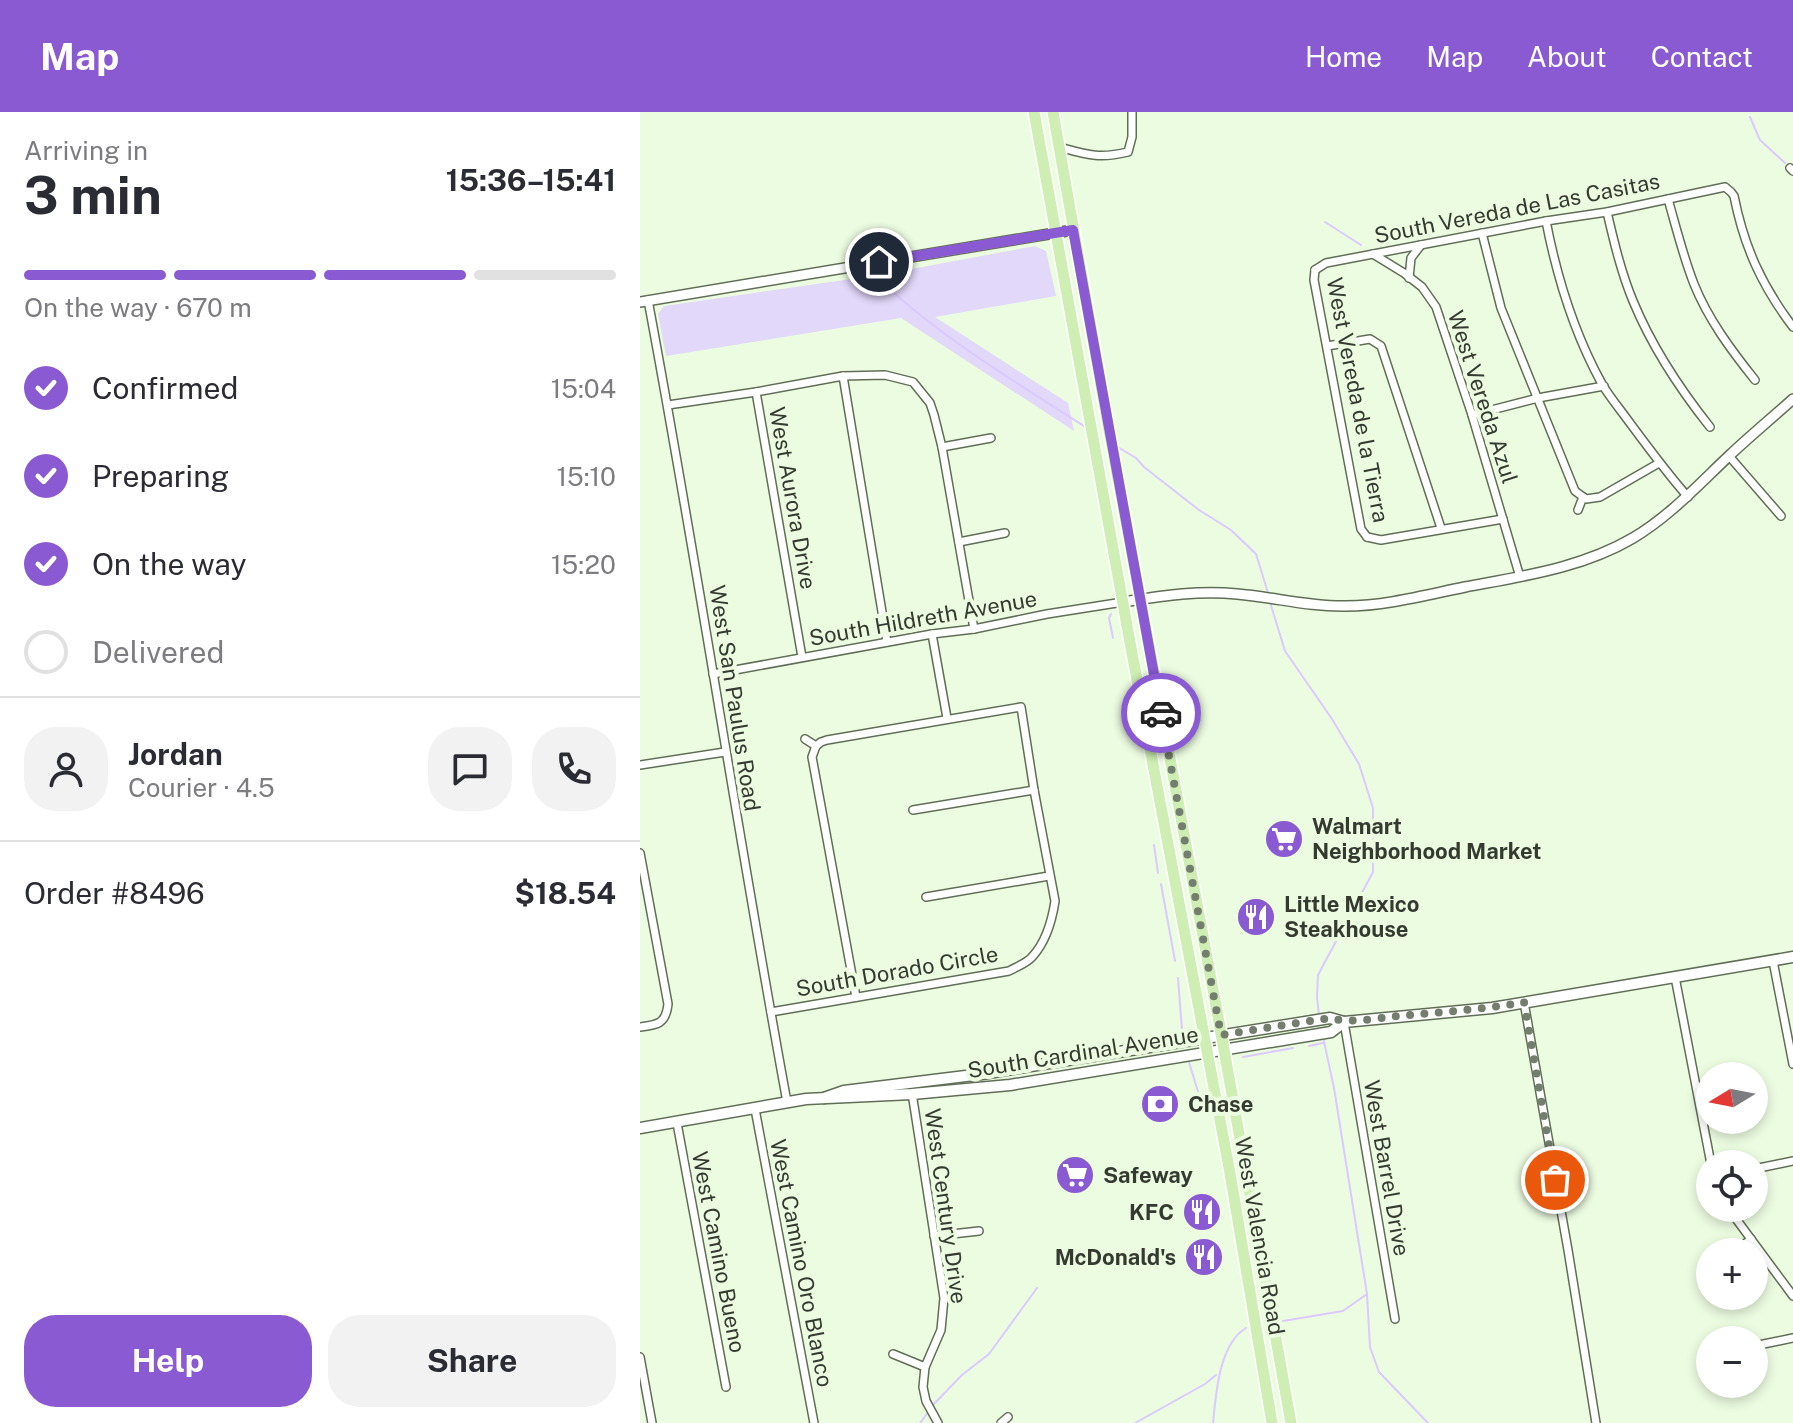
<!DOCTYPE html>
<html lang="en">
<head>
<meta charset="utf-8">
<style>
	body { margin:0; font-family:"Public Sans",sans-serif; background:#f2f2f3; color:#2b2b33; height:100vh; display:flex; flex-direction:column; font-size:30px; white-space:nowrap }
	* { box-sizing:border-box; margin:0 }
	p { font-size:26px; color:#7c7c81 }
	.icon { flex:none; width:44px; height:44px; fill:none; stroke:currentColor; stroke-width:2; stroke-linecap:round; stroke-linejoin:round }
	.map { position:relative; flex:1; overflow:hidden }
	.sheet { display:flex; flex-direction:column; background:#fff; width:640px }
	.sheet>* { flex:none }
	.needle { width:52px; rotate:260deg }
	.controls { position:absolute; left:1056px; top:950px; display:grid; gap:16px }
	.controls a { display:grid; place-items:center; width:72px; height:72px; border-radius:50%; background:#fff; box-shadow:0 4px 12px #0003; font-size:40px }
	.pin { position:absolute; display:grid; place-items:center; width:68px; height:68px; color:#fff; margin:-34px; border:4px solid #fff; border-radius:50%; box-shadow:0 2px 8px #0007 }
	.courier { position:absolute; display:grid; place-items:center; width:80px; height:80px; margin:-40px; border:6px solid #8a5ad3; border-radius:50%; background:#fff; color:#222; box-shadow:0 2px 10px #0007 }
	.headline em { font-style:normal; font-weight:700 }
	.headline div { display:flex; flex-direction:column-reverse }
	.headline { display:flex; align-items:center; justify-content:space-between; height:136px; padding:0 24px }
	h1 { font-size:52px; font-weight:700; line-height:60px }
	.bar { display:grid; grid-template-columns:repeat(4,1fr); gap:12px 8px; align-content:center; height:96px; padding:0 24px }
	.bar i { height:10px; border-radius:6px; background:#e1e1e2 }
	.bar .selected { background:#8a5ad3 }
	.bar p { grid-column:span 4 }
	.line { display:flex; align-items:center; gap:20px; padding:0 24px; border-top:2px solid #e1e1e2 }
	.line div { flex:1 }
	.round { display:grid; place-items:center; flex:none; width:84px; height:84px; border-radius:32px; background:#f2f2f3 }
	ol { padding:0 24px; list-style:none }
	li { display:flex; align-items:center; gap:24px; height:88px }
	li p { margin-inline-start:auto }
	li .icon { padding:8px; border-radius:50%; background:#8a5ad3; color:#fff; stroke-width:4 }
	li:last-child { color:#7c7c81 }
	li i { width:44px; height:44px; border:4px solid #e1e1e2; border-radius:50% }
	.primary-button { display:flex; gap:16px; margin-top:auto; padding:16px 24px }
	.primary-button a { flex:1; height:92px; border-radius:32px; background:#8a5ad3; color:#fff; font-size:32px; font-weight:700; line-height:92px; text-align:center }
	.primary-button a+a { background:#f2f2f3; color:#2b2b33 }
	header { display:flex; align-items:center; gap:48px; box-sizing:border-box; height:112px; padding:0 40px; background:#8a5ad3; color:#fff }
	header strong { font-size:38px }
	nav { display:flex; gap:44px; margin-inline-start:auto; font-size:28px }
	main { display:flex; flex:1; min-height:0 }
	.map>svg:first-child { display:block }
	.green { fill:#e2d8fa }
	.lines { fill:none; stroke-linecap:round; stroke-linejoin:round }
	.stream { stroke:#dacaff; stroke-width:2 }
	.minor-casing { stroke:#616e57; stroke-width:10 }
	.tertiary-casing { stroke:#616e57; stroke-width:12 }
	.secondary-casing { stroke:#616e57; stroke-width:13 }
	.primary-casing { stroke:#fff; stroke-width:14 }
	.minor { stroke:#fff; stroke-width:7 }
	.tertiary { stroke:#fff; stroke-width:9 }
	.secondary { stroke:#fff; stroke-width:10 }
	.primary { stroke:#ceeeb3; stroke-width:11 }
	.done { stroke:#747e6e; stroke-width:8; stroke-dasharray:0 14.4 }
	.route { stroke:#8a5ad3; stroke-width:10 }
	.labels { text-anchor:middle; dominant-baseline:central; stroke-width:8; stroke-linejoin:round; paint-order:stroke }
	.street-label { font-size:22px; fill:#343a30; stroke:#ecfce1 }
	.poi-label { font-size:22px; font-weight:bold; fill:#343a30; stroke:#ecfce1; text-anchor:start }
</style>
</head>
<body>
<header>
<strong>Map</strong>
<nav><a>Home</a><a>Map</a><a>About</a><a>Contact</a></nav>
</header>
<main>
<section class="sheet">
<div class="headline"><div><h1>3 min</h1><p>Arriving in</p></div><em>15:36–15:41</em></div>
<div class="bar"><i class="selected"></i><i class="selected"></i><i class="selected"></i><i></i><p>On the way · 670 m</p></div>
<ol>
<li><svg class="icon" aria-label="check" viewBox="0 0 24 24"><path d="M5 12l5 5 9-10"/></svg>Confirmed<p>15:04</p></li>
<li><svg class="icon" aria-label="check" viewBox="0 0 24 24"><path d="M5 12l5 5 9-10"/></svg>Preparing<p>15:10</p></li>
<li><svg class="icon" aria-label="check" viewBox="0 0 24 24"><path d="M5 12l5 5 9-10"/></svg>On the way<p>15:20</p></li>
<li><i></i>Delivered</li>
</ol>
<div class="line" style="height:144px"><a class="round"><svg class="icon" aria-label="person" viewBox="0 0 24 24"><circle cx="12" cy="8" r="4"/><path d="M4 21q1-7 8-7t8 7"/></svg></a><div><b>Jordan</b><p>Courier · 4.5</p></div><a class="round"><svg class="icon" aria-label="chat" viewBox="0 0 24 24"><path d="M4 5h16v11H9l-5 4z"/></svg></a><a class="round"><svg class="icon" aria-label="phone" viewBox="0 0 24 24"><path d="M5 4h4l2 5-3 2q2 4 5 5l2-3 5 2v4C11 20 4 13 5 4z"/></svg></a></div>
<div class="line" style="height:104px"><div>Order #8496</div><b>$18.54</b></div>
<div class="primary-button"><a>Help</a><a>Share</a></div>
</section>
<div class="map">
<svg width="1153" height="1311" viewBox="0 0 1153 1311">
	<rect width="100%" height="100%" fill="#ecfce1"/>
	<path class="green" d="M395,134l11,5 10,45 -121,21 133,86 6,28 -173,-113 -235,38 -8,-42 6,-8 215,-31z"/>
	<g class="lines">
		<g class="stream">
			<path d="M1110,5l10,23 25,23"/>
			<path d="M685,110l36,23"/>
			<path d="M231,160c64,62 141,108 216,156"/>
			<path d="M476,334l20,12 8,9 55,43 32,20 25,24 13,42"/>
			<path d="M630,490l15,49 47,68 27,45 14,44v64l-55,103 -1,22 2,18"/>
			<path d="M471,502l-2,4 4,20"/>
			<path d="M514,733l4,28"/>
			<path d="M521,772l14,77"/>
			<path d="M538,866l4,52"/>
			<path d="M669,934l14,-3"/>
			<path d="M603,945l50,-9"/>
			<path d="M548,947l16,52"/>
			<path d="M727,1182l3,53 9,25 49,51"/>
			<path d="M643,1209l60,-10 24,-17 -33,-206 -11,-51"/>
			<path d="M292,1294l30,-31 27,-21 48,-66"/>
			<path d="M280,1311l9,-12"/>
			<path d="M495,1311l70,-39 11,-9"/>
			<path d="M573,1311c3,-29 6,-79 33,-95"/>
		</g>
		<g class="minor-casing">
			<g id="minor">
				<path d="M419,35c29,8 40,12 69,5l4,-15v-25"/>
				<path d="M1150,56l3,3"/>
				<path d="M1028,87c8,28 15,57 26,85 14,35 37,66 61,96"/>
				<path d="M967,100c7,30 14,60 26,89 19,46 46,87 77,126"/>
				<path d="M906,109c11,57 28,112 56,163 7,12 17,24 25,35 20,27 39,53 61,78"/>
				<path d="M842,121l19,75 74,183 11,8 14,-2 59,-34"/>
				<path d="M733,142l31,19 18,14 14,20 36,108 48,162"/>
				<path d="M675,158l11,-7 220,-42 61,-9 118,-25 6,5 3,4c10,51 28,90 59,131"/>
				<path d="M675,158l-1,10 47,249 6,8"/>
				<path d="M769,166l2,-20 10,-13"/>
				<path d="M8,188c50,267 90,536 139,802"/>
				<path d="M687,234l43,-7 11,7 60,182"/>
				<path d="M203,264l44,266"/>
				<path d="M116,280l46,265"/>
				<path d="M28,293l88,-13 87,-16 42,-1 28,7 17,21 4,12 8,32 32,182"/>
				<path d="M832,303l66,-17 66,-12"/>
				<path d="M302,335l49,-9"/>
				<path d="M1089,344l52,60"/>
				<path d="M938,398l5,-13"/>
				<path d="M727,425l14,3 122,-21"/>
				<path d="M319,430l46,-9"/>
				<path d="M292,522l15,84"/>
				<path d="M73,562l219,-40 42,-5 73,-15 76,-12"/>
				<path d="M165,627l11,7"/>
				<path d="M176,634l-4,11 44,240"/>
				<path d="M0,653l85,-13"/>
				<path d="M273,698l121,-20"/>
				<path d="M0,741l28,151c-2,20 -11,21 -28,23"/>
				<path d="M286,785l123,-21"/>
				<path d="M1133,849l20,103"/>
				<path d="M1035,865l36,187"/>
				<path d="M884,890l44,248 28,173"/>
				<path d="M131,900l238,-41c7,-4 18,-8 23,-14 14,-15 20,-36 23,-56l-21,-111 -13,-83 -194,33 -6,2 -5,4"/>
				<path d="M704,910l51,297"/>
				<path d="M272,981l32,205 -3,32 -16,37 -2,20 3,14 12,22"/>
				<path d="M115,997l59,314"/>
				<path d="M37,1011l49,264"/>
				<path d="M1114,1057l39,-8"/>
				<path d="M1088,1096l65,88"/>
				<path d="M294,1124l45,-5"/>
				<path d="M1095,1140l16,-13"/>
				<path d="M1114,1234l39,-8"/>
				<path d="M253,1242l32,13"/>
				<path d="M0,1245l12,66"/>
				<path d="M361,1311l7,-6"/>
			</g>
		</g>
		<g class="tertiary-casing">
			<g id="tertiary">
				<path d="M0,190l433,-72"/>
				<path d="M483,490c39,-6 75,-12 114,-8 37,3 72,13 109,12 39,0 80,-11 119,-19 58,-11 117,-19 168,-49 37,-22 65,-53 97,-83 20,-19 42,-37 63,-56"/>
			</g>
		</g>
		<g class="secondary-casing">
			<g id="secondary">
				<path d="M184,986l20,-7 138,-17 348,-56 14,4 148,-14 301,-51"/>
				<path d="M0,1016l166,-29 106,-5 98,-9 321,-53 13,-10"/>
			</g>
		</g>
		<g class="primary-casing">
			<g id="primary">
				<path d="M394,0l97,536 99,525 42,250"/>
				<path d="M413,0l55,313 111,597 72,401"/>
			</g>
		</g>
		<use href="#minor" class="minor"/>
		<use href="#tertiary" class="tertiary"/>
		<use href="#secondary" class="secondary"/>
		<use href="#primary" class="primary"/>
	</g>
	<g class="lines">
		<path class="done" d="M521,601l60,322 109,-17c22,6 46,0 68,-2 42,-4 84,-6 126,-14l31,178"/>
		<path class="route" d="M239,150l194,-32 88,483"/>
	</g>
	<defs>
		<g id="supermarket-disc" transform="scale(2)"><circle r="9.5" fill="#8a5ad3" stroke="#ecfce1"/><path d="M-6-5.5h2.5l.6 2H6L4.5 2H-2.5L-4.4-4H-6ZM-1.5 3.2a1.3 1.3 0 1 0 .1 0ZM3 3.2a1.3 1.3 0 1 0 .1 0Z" fill="#fff"/></g>
		<g id="restaurant-disc" transform="scale(2)"><circle r="9.5" fill="#8a5ad3" stroke="#ecfce1"/><path d="M-5-6h1v4h1v-4h1v4h1v-4h1v5L-1.5 .5V6h-2V.5L-5-1ZM5-6V6H3V1.5H1.5Q1.5-4 5-6Z" fill="#fff"/></g>
		<g id="bank-disc" transform="scale(2)"><circle r="9.5" fill="#8a5ad3" stroke="#ecfce1"/><path d="M-6-4H6V4H-6ZM0-2.3a2.3 2.3 0 1 0 0 4.6a2.3 2.3 0 1 0 0-4.6Z" fill="#fff"/></g>
	</defs>
	<g fill-rule="evenodd">
		<use href="#supermarket-disc" x="644" y="727"/>
		<use href="#restaurant-disc" x="616" y="805"/>
		<use href="#bank-disc" x="520" y="992"/>
		<use href="#supermarket-disc" x="435" y="1063"/>
		<use href="#restaurant-disc" x="562" y="1100"/>
		<use href="#restaurant-disc" x="564" y="1145"/>
	</g>
	<g class="labels">
		<g class="street-label">
			<text transform="translate(877 96) rotate(-11)">South Vereda de Las Casitas</text>
			<text transform="translate(843 285) rotate(72)">West Vereda Azul</text>
			<text transform="translate(718 288) rotate(79)">West Vereda de la Tierra</text>
			<text transform="translate(153 386) rotate(80)">West Aurora Drive</text>
			<text transform="translate(283 506) rotate(-10)">South Hildreth Avenue</text>
			<text transform="translate(95 586) rotate(81)">West San Paulus Road</text>
			<text transform="translate(257 859) rotate(-10)">South Dorado Circle</text>
			<text transform="translate(443 940) rotate(-9)">South Cardinal Avenue</text>
			<text transform="translate(747 1056) rotate(80)">West Barrel Drive</text>
			<text transform="translate(306 1094) rotate(82)">West Century Drive</text>
			<text transform="translate(620 1124) rotate(80)">West Valencia Road</text>
			<text transform="translate(79 1140) rotate(79)">West Camino Bueno</text>
			<text transform="translate(162 1151) rotate(79)">West Camino Oro Blanco</text>
		</g>
		<g class="poi-label">
			<text x="672" y="714">Walmart<tspan x="672" dy="25">Neighborhood Market</tspan></text>
			<text x="644" y="792">Little Mexico<tspan x="644" dy="25">Steakhouse</tspan></text>
			<text x="548" y="992">Chase</text>
			<text x="463" y="1063">Safeway</text>
			<text x="534" y="1100" text-anchor="end">KFC</text>
			<text x="536" y="1145" text-anchor="end">McDonald's</text>
		</g>
	</g>
</svg>
<div class="controls">
<a><svg class="needle" viewBox="-14 -14 28 28"><path d="M0-13l5 13h-10z" fill="#e53935"/><path d="M0 13l5-13h-10z" fill="#7c7c81"/></svg></a>
<a><svg class="icon" aria-label="locate" viewBox="0 0 24 24"><circle cx="12" cy="12" r="6"/><path d="M12 2v4M12 18v4M2 12h4M18 12h4"/></svg></a>
<a>+</a>
<a>−</a>
</div>
<div class="pin" style="left:915px;top:1068px;background:#ea580c"><svg class="icon" aria-label="bag" viewBox="0 0 24 24"><path d="M5 8h14l-1 12H6zM9 8a3 3 0 0 1 6 0"/></svg></div>
<div class="pin" style="left:239px;top:150px;background:#1f2937"><svg class="icon" aria-label="home" viewBox="0 0 24 24"><path d="M3 11l9-7 9 7M6 9v11h12V9"/></svg></div>
<div class="courier" style="left:521px;top:601px"><svg class="icon" aria-label="car" viewBox="0 0 24 24"><path d="M5 17H2v-5l4-1 3-4h7l3 4 3 1v5h-3M9 17h6M6 11h13"/><circle cx="7" cy="17" r="2"/><circle cx="17" cy="17" r="2"/></svg></div>
</div>
</main>
</body>
</html>
